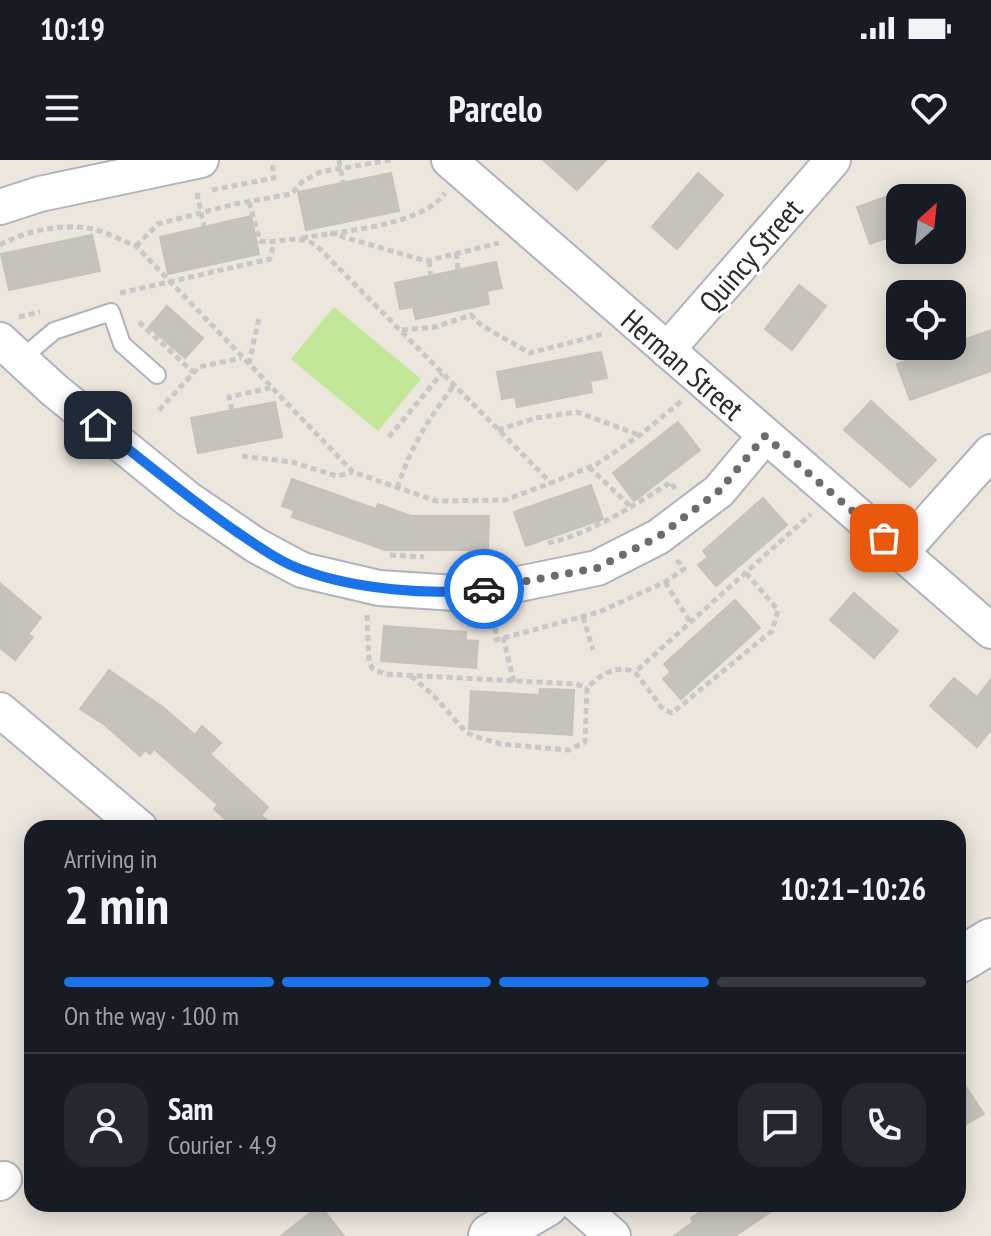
<!DOCTYPE html>
<html lang="en">
<head>
<meta charset="utf-8">
<style>
	body { margin:0; font-family:"PT Sans Narrow",sans-serif; background:#242831; color:#f1f3f6; height:100vh; display:flex; flex-direction:column; font-size:30px; white-space:nowrap }
	* { box-sizing:border-box; margin:0 }
	p { font-size:26px; color:#9ea1a6 }
	.icon { flex:none; width:44px; height:44px; fill:none; stroke:currentColor; stroke-width:2; stroke-linecap:round; stroke-linejoin:round }
	.map { position:relative; flex:1; overflow:hidden }
	.side { position:absolute; left:24px; top:660px; width:942px; height:392px; display:flex; flex-direction:column; background:#171b24; border-radius:24px; box-shadow:0 4px 20px #0003 }
	.side>* { flex:none }
	.needle { width:52px; rotate:27deg }
	.buttons { position:absolute; left:886px; top:24px; display:grid; gap:16px }
	.buttons a { display:grid; place-items:center; width:80px; height:80px; border-radius:16px; background:#171b24; box-shadow:0 4px 20px #0003; font-size:40px }
	.pin { position:absolute; display:grid; place-items:center; width:68px; height:68px; color:#fff; margin:-34px; border-radius:16px; box-shadow:0 4px 12px #0006 }
	.courier { position:absolute; display:grid; place-items:center; width:80px; height:80px; margin:-40px; border:6px solid #1a73e8; border-radius:50%; background:#fff; color:#222; box-shadow:0 2px 10px #0007 }
	.headline em { font-style:normal; font-weight:600 }
	.headline div { display:flex; flex-direction:column-reverse }
	.headline { display:flex; align-items:center; justify-content:space-between; height:136px; padding:0 40px }
	h1 { font-size:52px; font-weight:600; line-height:60px }
	.bar { display:grid; grid-template-columns:repeat(4,1fr); gap:12px 8px; align-content:center; height:96px; padding:0 40px }
	.bar i { height:10px; border-radius:6px; background:#363941 }
	.bar .active { background:#1a73e8 }
	.bar p { grid-column:span 4 }
	.line { display:flex; align-items:center; gap:20px; padding:0 40px; border-top:2px solid #363941 }
	.line div { flex:1 }
	.round { display:grid; place-items:center; flex:none; width:84px; height:84px; border-radius:24px; background:#242831 }
	.status { display:flex; justify-content:space-between; align-items:center; height:56px; padding:0 40px; background:#171b24; direction:ltr }
	.status svg { height:22px; fill:currentColor }
	header { display:flex; justify-content:space-between; align-items:center; height:104px; padding:0 40px; background:#171b24; font-size:36px; font-weight:600 }
	.map>svg:first-child { display:block }
	.pitch { fill:#c2e798 }
	.building { fill:#c7c3bc; stroke:#c7c2b7; stroke-width:2 }
	.lines { fill:none; stroke-linecap:round; stroke-linejoin:round }
	.lane-casing { stroke:#b0b3bd; stroke-width:20 }
	.street-casing { stroke:#b0b3bd; stroke-width:38 }
	.secondary-casing { stroke:#b0b3bd; stroke-width:48 }
	.path { stroke:#c8c8c8; stroke-width:5; stroke-dasharray:6 4; stroke-linecap:butt }
	.lane { stroke:#fff; stroke-width:16 }
	.street { stroke:#fff; stroke-width:34 }
	.secondary { stroke:#fff; stroke-width:44 }
	.done { stroke:#6e6c69; stroke-width:8; stroke-dasharray:0 14.4 }
	.route { stroke:#1a73e8; stroke-width:10 }
	.labels { text-anchor:middle; dominant-baseline:central; stroke-width:6; stroke-linejoin:round; paint-order:stroke }
	.street-label { font-size:30px; fill:#2a2a2a; stroke:#fff }
</style>
</head>
<body>
<div class="status"><b>10:19</b><svg viewBox="0 0 49 12"><path d="M0 12V9h3v3zM5 12V6h3v6zM10 12V3h3v9zM15 12V0h3v12zM26 1h20v11H26zM47 4h2v5h-2z"/></svg></div>
<header><svg class="icon" aria-label="menu" viewBox="0 0 24 24"><path d="M4 6h16M4 12h16M4 18h16"/></svg>Parcelo<svg class="icon" aria-label="heart" viewBox="0 0 24 24"><path d="M12 20l-8-8c-3-5 5-10 8-4 3-6 11-1 8 4z"/></svg></header>
<div class="map">
<svg width="991" height="1076" viewBox="0 0 991 1076">
	<rect width="100%" height="100%" fill="#ece6dd"/>
	<path class="pitch" d="M334,147l87,72 -43,52 -87,-72z"/>
	<g class="building">
		<path d="M543,0h63l-29,30z"/>
		<path d="M391,13l8,38 -93,19 -8,-38z"/>
		<path d="M698,13l25,22 -46,54 -25,-22z"/>
		<path d="M900,32v41l-30,11 -13,-37z"/>
		<path d="M251,56l8,38 -91,20 -8,-37z"/>
		<path d="M92,75l8,36 -91,19 -8,-36z"/>
		<path d="M496,102l6,26 -15,3 2,13 -73,15 -3,-12 -13,2 -5,-26z"/>
		<path d="M799,125l27,21 -34,44 -27,-21z"/>
		<path d="M167,146l36,32 -18,20 -36,-31z"/>
		<path d="M991,170v41l-81,29 -13,-36z"/>
		<path d="M601,192l6,26 -17,3 2,11 -75,15 -2,-10 -13,2 -5,-27z"/>
		<path d="M871,241l65,59 -26,27 -66,-57z"/>
		<path d="M275,242l7,35 -84,16 -7,-35z"/>
		<path d="M678,262l22,28 -66,51 -21,-28z"/>
		<path d="M292,319l84,30 2,-5 33,12h78l-1,34h-103l-93,-33 2,-7 -12,-4z"/>
		<path d="M591,325l12,34 -77,27 -12,-34z"/>
		<path d="M763,338l24,27 -71,61 -18,-21 10,-8 -5,-6z"/>
		<path d="M0,423l41,35 -13,16 5,3 -18,23 -15,-12z"/>
		<path d="M854,433l44,38 -24,27 -44,-38z"/>
		<path d="M735,440l25,28 -79,71 -18,-20 8,-7 -7,-8z"/>
		<path d="M384,466l82,6v8l12,1 -2,27 -95,-7z"/>
		<path d="M109,510l55,38 31,27 7,-9 19,17 -11,11 58,53 -7,8 14,13h-40l-21,-19 4,-4 -64,-56 -4,5 -5,-4 -5,6 -35,-31 -25,-16z"/>
		<path d="M954,518l23,19 14,-18v51l-14,17 -47,-41z"/>
		<path d="M540,529l34,1 -2,45 -103,-6 2,-38 68,4z"/>
		<path d="M958,915l26,39 -26,15z"/>
		<path d="M712,1044h70l-47,32h-61l19,-14 -2,-4z"/>
		<path d="M320,1045l24,31h-63z"/>
	</g>
	<g class="lines">
		<g class="lane-casing">
			<path id="lane" d="M21,199l33,-28 57,-19 11,32 35,31"/>
		</g>
		<g class="street-casing">
			<g id="street">
				<path d="M449,0l542,471"/>
				<path d="M0,47l40,-13 161,-34"/>
				<path d="M0,180l53,49 135,110 69,47 45,24 77,18 76,5 59,-8 83,-17 61,-31 61,-46 46,-55"/>
				<path d="M667,190l166,-190"/>
				<path d="M901,393l90,-101"/>
				<path d="M0,550l140,118"/>
				<path d="M0,1023l4,-4"/>
				<path d="M577,1044l36,32"/>
			</g>
		</g>
		<g class="secondary-casing">
			<g id="secondary">
				<path d="M958,801l33,-20"/>
				<path d="M491,1076l55,-32"/>
			</g>
		</g>
		<g class="path">
			<path d="M339,0l4,23"/>
			<path d="M212,30l62,-12 -2,-15"/>
			<path d="M197,33l7,34"/>
			<path d="M249,42l11,39c24,3 34,-8 56,4l235,238"/>
			<path d="M330,73l96,28 73,-18"/>
			<path d="M302,78c39,-7 120,-12 143,-45"/>
			<path d="M0,85c24,-14 60,-21 87,-17 16,2 33,12 49,18l217,226 83,29 69,-1 46,-17 46,-19 43,-29 43,-35"/>
			<path d="M136,86l22,-22 77,-20 56,-10 11,-12 18,-10 71,-12"/>
			<path d="M456,93l2,17"/>
			<path d="M429,101l2,15"/>
			<path d="M120,133l150,-34 4,-16"/>
			<path d="M19,157l21,-5"/>
			<path d="M139,162l55,51"/>
			<path d="M402,170l33,-3 36,-12 10,10 49,28 73,-19"/>
			<path d="M249,204l10,-46"/>
			<path d="M159,250l40,-43 42,-9"/>
			<path d="M232,250l-3,-13 41,-9"/>
			<path d="M498,270l38,-12 41,-6 62,23"/>
			<path d="M389,277l53,-64"/>
			<path d="M242,296l50,6 45,14 15,-4"/>
			<path d="M589,307l42,40"/>
			<path d="M397,328c16,-45 29,-65 57,-103"/>
			<path d="M548,383c44,-10 85,-37 123,-61l4,7"/>
			<path d="M390,395l34,2"/>
			<path d="M746,413l32,37 -6,21 -100,82 -9,-4 -28,-37 176,-158"/>
			<path d="M665,422l25,40"/>
			<path d="M367,455l2,48 4,6 12,5 190,10 12,4"/>
			<path d="M583,457l10,33"/>
			<path d="M495,458l1,22 103,-28 66,-30 19,-13 -8,-10"/>
			<path d="M503,477l11,45"/>
			<path d="M411,516l22,19 33,37 8,4 27,8 68,6 16,-8 2,-54c12,-13 30,-24 48,-16"/>
		</g>
		<use href="#lane" class="lane"/>
		<use href="#street" class="street"/>
		<use href="#secondary" class="secondary"/>
	</g>
	<g class="lines">
		<path class="done" d="M484,429l113,-21 61,-31 61,-46 46,-55 119,102"/>
		<path class="route" d="M98,265c45,36 89,72 136,105 21,14 45,32 69,40 51,19 128,26 181,19"/>
	</g>
	<g class="labels">
		<g class="street-label">
			<text transform="translate(750 95) rotate(-49)">Quincy Street</text>
			<text transform="translate(683 204) rotate(41)">Herman Street</text>
		</g>
	</g>
</svg>
<div class="buttons">
<a><svg class="needle" viewBox="-14 -14 28 28"><path d="M0-13l5 13h-10z" fill="#e53935"/><path d="M0 13l5-13h-10z" fill="#9ea1a6"/></svg></a>
<a><svg class="icon" aria-label="locate" viewBox="0 0 24 24"><circle cx="12" cy="12" r="6"/><path d="M12 2v4M12 18v4M2 12h4M18 12h4"/></svg></a>
</div>
<div class="pin" style="left:884px;top:378px;background:#ea580c"><svg class="icon" aria-label="bag" viewBox="0 0 24 24"><path d="M5 8h14l-1 12H6zM9 8a3 3 0 0 1 6 0"/></svg></div>
<div class="pin" style="left:98px;top:265px;background:#1f2937"><svg class="icon" aria-label="home" viewBox="0 0 24 24"><path d="M3 11l9-7 9 7M6 9v11h12V9"/></svg></div>
<div class="courier" style="left:484px;top:429px"><svg class="icon" aria-label="car" viewBox="0 0 24 24"><path d="M5 17H2v-5l4-1 3-4h7l3 4 3 1v5h-3M9 17h6M6 11h13"/><circle cx="7" cy="17" r="2"/><circle cx="17" cy="17" r="2"/></svg></div>
<section class="side">
<div class="headline"><div><h1>2 min</h1><p>Arriving in</p></div><em>10:21–10:26</em></div>
<div class="bar"><i class="active"></i><i class="active"></i><i class="active"></i><i></i><p>On the way · 100 m</p></div>
<div class="line" style="height:144px"><a class="round"><svg class="icon" aria-label="person" viewBox="0 0 24 24"><circle cx="12" cy="8" r="4"/><path d="M4 21q1-7 8-7t8 7"/></svg></a><div><b>Sam</b><p>Courier · 4.9</p></div><a class="round"><svg class="icon" aria-label="chat" viewBox="0 0 24 24"><path d="M4 5h16v11H9l-5 4z"/></svg></a><a class="round"><svg class="icon" aria-label="phone" viewBox="0 0 24 24"><path d="M5 4h4l2 5-3 2q2 4 5 5l2-3 5 2v4C11 20 4 13 5 4z"/></svg></a></div>
</section>
</div>
</body>
</html>
